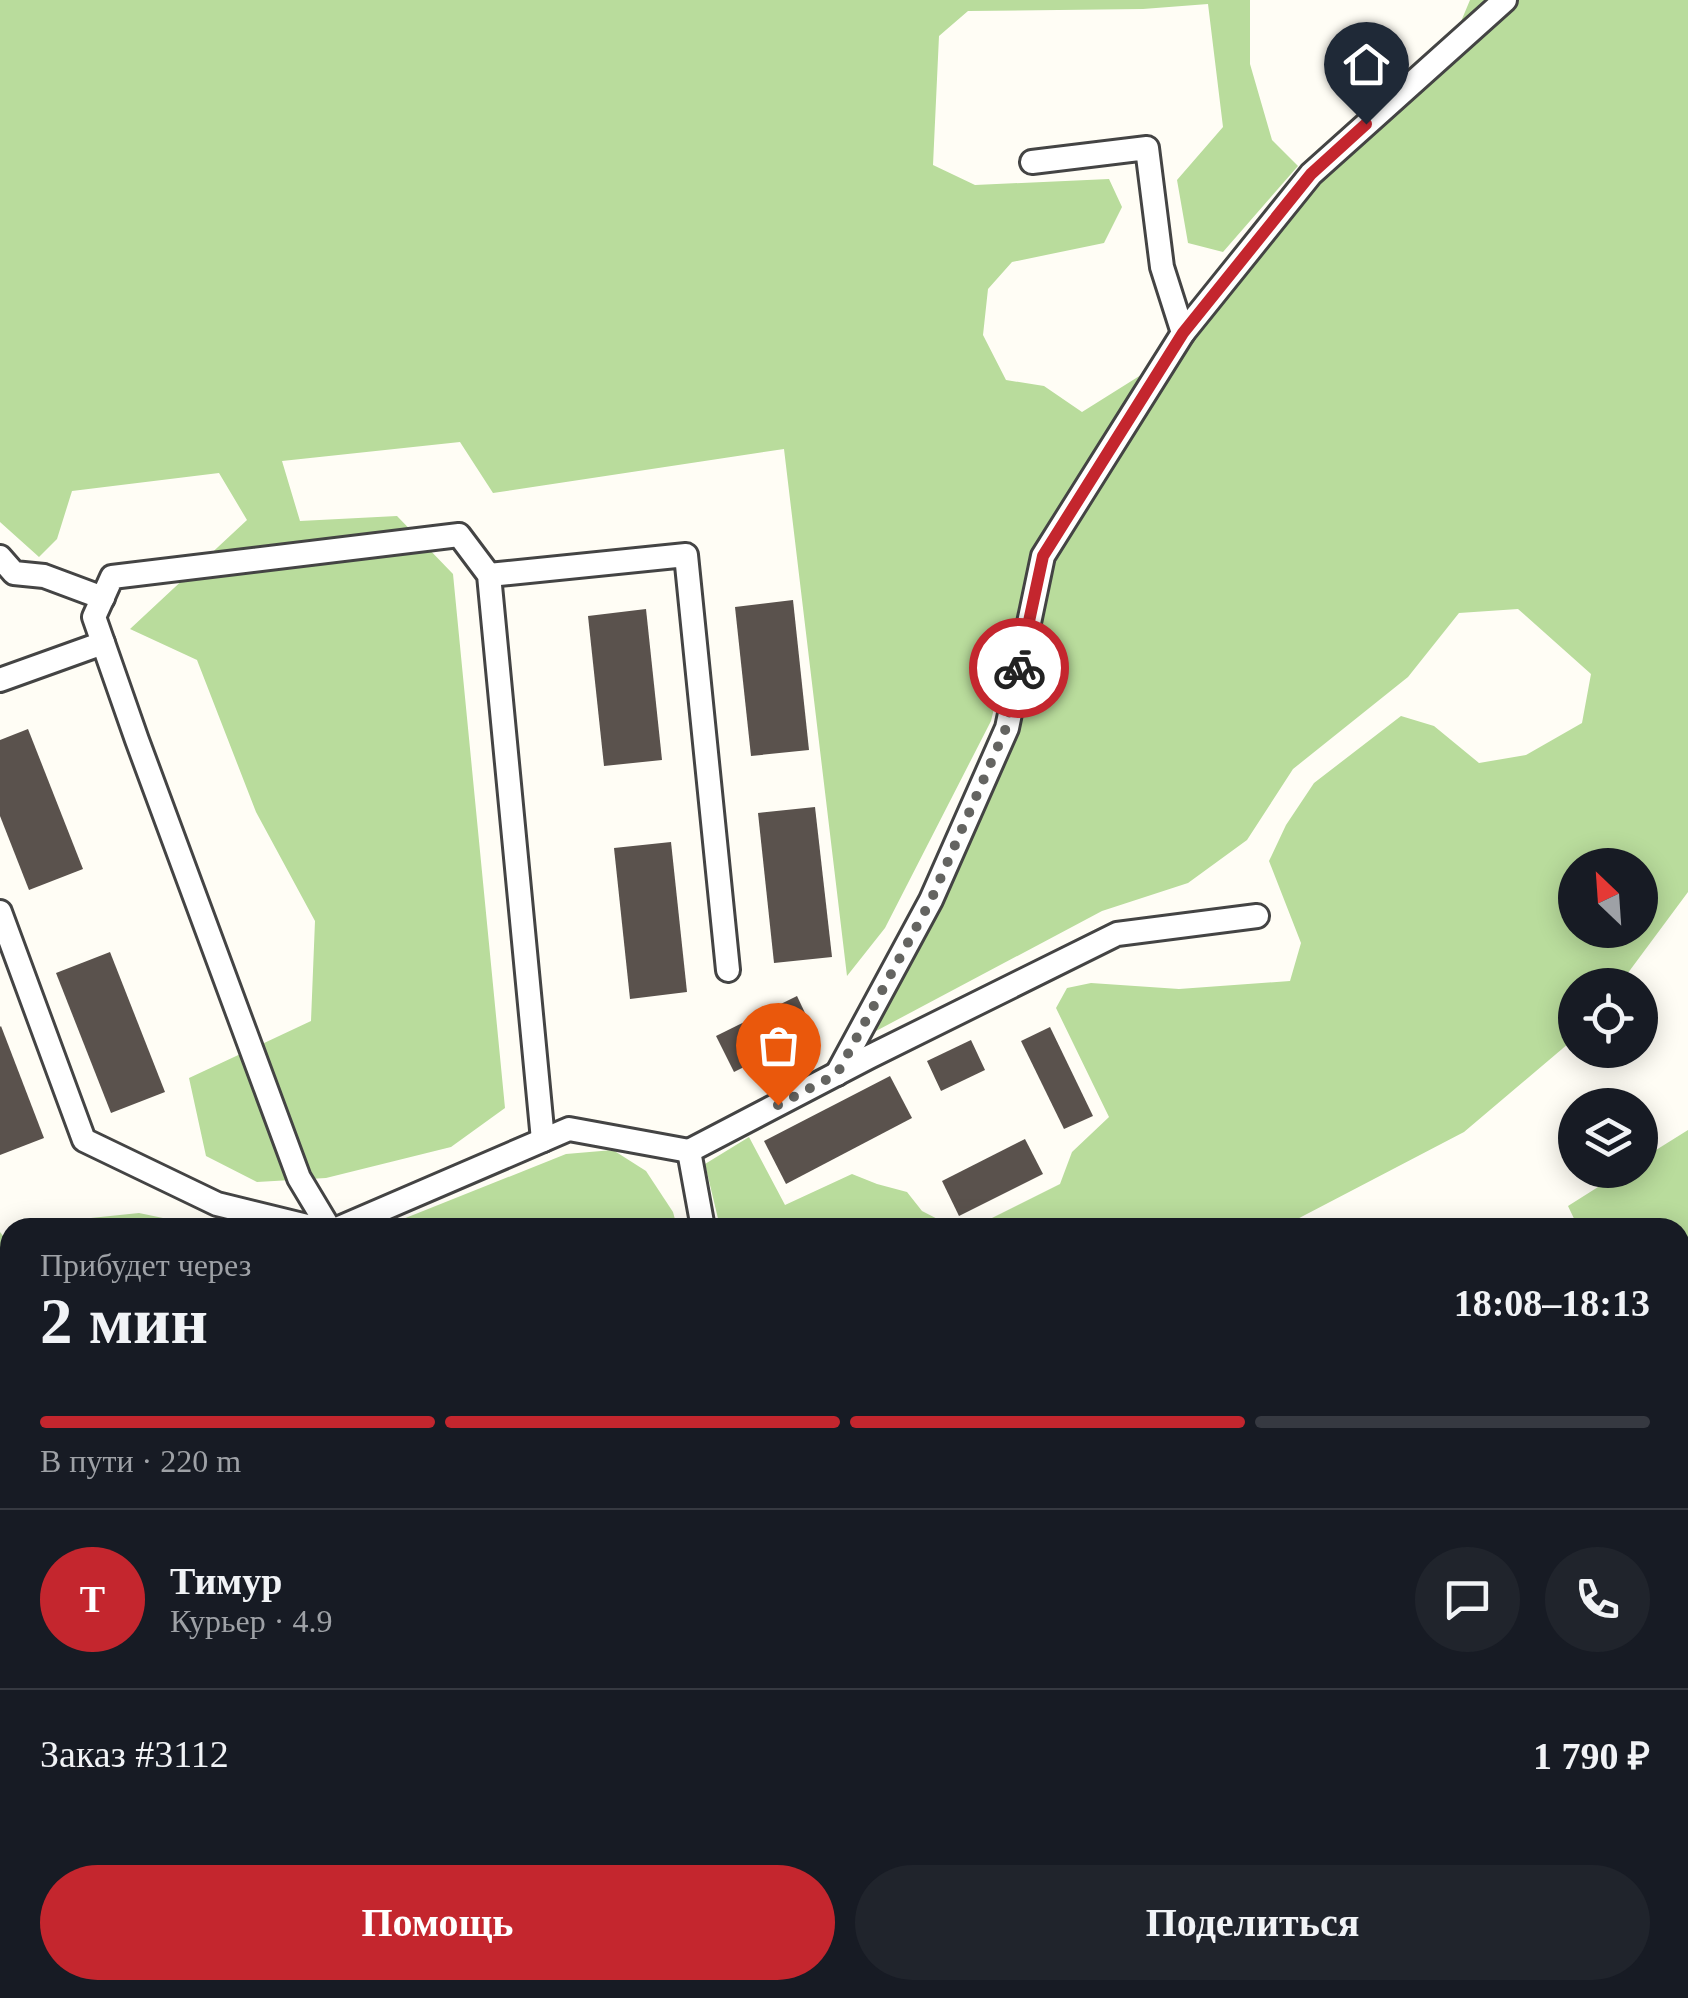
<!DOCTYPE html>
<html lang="ru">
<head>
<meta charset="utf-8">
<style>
	body { margin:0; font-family:"Times New Roman",serif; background:#20242c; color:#f1f3f6; height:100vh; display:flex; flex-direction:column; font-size:38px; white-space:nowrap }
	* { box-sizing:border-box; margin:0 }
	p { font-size:32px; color:#9ea1a6 }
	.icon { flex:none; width:55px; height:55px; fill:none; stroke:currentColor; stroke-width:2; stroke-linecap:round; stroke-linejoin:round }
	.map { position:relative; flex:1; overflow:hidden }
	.details { position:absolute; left:0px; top:1218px; width:1690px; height:782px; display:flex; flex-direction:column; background:#171b24; border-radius:30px 30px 0 0; box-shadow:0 5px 25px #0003 }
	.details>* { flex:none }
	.needle { width:65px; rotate:335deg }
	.fabs { position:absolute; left:1558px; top:848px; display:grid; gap:20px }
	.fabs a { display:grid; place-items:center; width:100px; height:100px; border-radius:50%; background:#171b24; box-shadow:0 5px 25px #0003; font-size:50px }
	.pin { position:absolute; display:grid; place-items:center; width:85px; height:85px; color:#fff; margin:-102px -42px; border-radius:50% 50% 50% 0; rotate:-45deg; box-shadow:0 0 10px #0007 }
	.pin .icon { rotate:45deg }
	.courier { position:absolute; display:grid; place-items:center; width:100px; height:100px; margin:-50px; border:8px solid #c4262e; border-radius:50%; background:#fff; color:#222; box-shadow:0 2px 12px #0007 }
	.headline em { font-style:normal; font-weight:700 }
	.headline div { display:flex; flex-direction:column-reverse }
	.headline { display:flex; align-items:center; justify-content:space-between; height:170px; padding:0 40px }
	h1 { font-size:65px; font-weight:700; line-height:75px }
	.bar { display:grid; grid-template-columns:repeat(4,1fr); gap:15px 10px; align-content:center; height:120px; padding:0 40px }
	.bar i { height:12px; border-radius:8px; background:#363941 }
	.bar .active { background:#c4262e }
	.bar p { grid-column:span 4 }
	.line { display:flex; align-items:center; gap:25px; padding:0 40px; border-top:2px solid #363941 }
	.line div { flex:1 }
	.round { display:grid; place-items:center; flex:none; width:105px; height:105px; border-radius:52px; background:#20242c }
	.cta { display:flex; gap:20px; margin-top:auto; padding:20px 40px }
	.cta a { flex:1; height:115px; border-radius:60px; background:#c4262e; color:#fff; font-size:40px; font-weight:700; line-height:115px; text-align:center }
	.cta a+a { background:#20242c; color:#f1f3f6 }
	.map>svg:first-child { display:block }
	.farmland { fill:#f6f3d4 }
	.forest { fill:#b9dc9c; fill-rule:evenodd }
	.building { fill:#5a524d }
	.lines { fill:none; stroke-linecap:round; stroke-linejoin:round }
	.minor-casing { stroke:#444; stroke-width:28 }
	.minor { stroke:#fff; stroke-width:22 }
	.done { stroke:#646461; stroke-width:10; stroke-dasharray:0 18 }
	.route { stroke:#c4262e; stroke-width:12 }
</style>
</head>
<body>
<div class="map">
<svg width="1688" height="1998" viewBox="0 0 1688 1998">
	<rect width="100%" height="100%" fill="#fffdf5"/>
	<path class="farmland" d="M1688,1829v138l-8,-4v-118z"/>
	<g class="forest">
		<path d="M0,0h1250v64l22,76 26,26 -75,86 -35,-9 -11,-63 46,-53 -15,-123 -65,5 -175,2 -29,25 -6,129 42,20 134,-6 13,28 -18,36 -92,19 -24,27 -5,46 23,45 38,6 38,26 59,-37 -109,179 -41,167 -106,207 -38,48 -63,-527 -291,44 -33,-51 -178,19 18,60 97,-5 56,58 52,534 -54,39 -125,31 -69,4 -51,-26 -17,-78 122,-57 4,-100 -59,-109 -59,-152 -67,-31 117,-109 -28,-47 -147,18 -15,48 -18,18 -39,-35z"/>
		<path d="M1470,0h218v892l-69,93h-44v53l-111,94 -182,95h-308l86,-43 12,-32 37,-35 -53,-109 11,-20 24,-5 88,6 111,-8 11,-38 -32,-82 17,-36 28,-42 87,-67 33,10 45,37 47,-8 56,-32 9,-49 -73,-65 -59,4 -51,64 -115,92 -46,71 -59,43 -86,28 -226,120 141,-296 35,-172 137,-219 130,-161 120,-109zM1575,865h65v65h-65z"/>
		<path d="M1688,1130v302l-8,-6v-198l-102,-1 -10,-21 57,-36h15v-10z"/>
		<path d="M749,1137l36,68 67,-31 25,10 30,8 15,19 31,16h-233l-15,-63z"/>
		<path d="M613,1150l33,21 27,41 4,15h-294l183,-73z"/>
		<path d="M139,1213l67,14h-151l7,-6z"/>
		<path d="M0,1232l10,13v332l-10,-6z"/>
	</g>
	<g class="building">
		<path d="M793,600l16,150 -58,6 -16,-149z"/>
		<path d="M646,609l16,151 -58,6 -16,-150z"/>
		<path d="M28,729l55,140 -54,21 -29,-74v-76z"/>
		<path d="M815,807l17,150 -58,6 -16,-150z"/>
		<path d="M671,842l16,150 -57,7 -16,-151z"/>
		<path d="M110,952l55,140 -54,21 -55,-140z"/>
		<path d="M797,996l17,36 -80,40 -18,-36z"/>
		<path d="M1,1026l43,112 -44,17v-128z"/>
		<path d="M1050,1027l43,89 -29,13 -43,-88z"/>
		<path d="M971,1040l14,30 -44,21 -14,-30z"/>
		<path d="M890,1076l22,42 -126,66 -22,-43z"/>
		<path d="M1025,1139l18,35 -84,42 -17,-35z"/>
	</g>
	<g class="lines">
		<g class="minor-casing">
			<g id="minor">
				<path d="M1032,162l115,-14 15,119 21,66"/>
				<path d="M0,557l14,16 30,3 59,22"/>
				<path d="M489,575l197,-20 42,415"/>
				<path d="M0,680l103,-37"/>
				<path d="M0,912l84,228 133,64 98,24"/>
				<path d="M837,1074l94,-174 76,-172 36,-172 140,-223 128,-159 194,-174"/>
				<path d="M329,1228l-30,-50 -162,-438 -43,-123 18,-40 347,-42 30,40 54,565"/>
				<path d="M339,1228l230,-99 120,22"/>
				<path d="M703,1228l-14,-77 180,-94 248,-123 140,-18"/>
				<path d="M1684,1580l4,1"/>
				<path d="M337,1998l11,-8"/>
				<path d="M1133,1998l10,-8"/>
			</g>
		</g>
		<use href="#minor" class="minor"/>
	</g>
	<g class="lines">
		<path class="done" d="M778,1105l59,-31 94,-174 75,-172 13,-60"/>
		<path class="route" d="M1019,668l24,-112 140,-223 128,-159 55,-50"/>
	</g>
</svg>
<div class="fabs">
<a><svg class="needle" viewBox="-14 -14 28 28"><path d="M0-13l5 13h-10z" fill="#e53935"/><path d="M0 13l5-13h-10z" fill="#9ea1a6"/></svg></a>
<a><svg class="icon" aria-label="locate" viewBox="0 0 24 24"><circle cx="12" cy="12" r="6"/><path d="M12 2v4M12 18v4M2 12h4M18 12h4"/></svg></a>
<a><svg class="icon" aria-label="layers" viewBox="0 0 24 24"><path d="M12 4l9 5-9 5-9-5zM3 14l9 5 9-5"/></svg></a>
</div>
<div class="pin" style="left:778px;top:1105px;background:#ea580c"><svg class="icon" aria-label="bag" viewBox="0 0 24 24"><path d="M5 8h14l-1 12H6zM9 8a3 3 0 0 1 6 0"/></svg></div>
<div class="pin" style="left:1366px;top:124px;background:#1f2937"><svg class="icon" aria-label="home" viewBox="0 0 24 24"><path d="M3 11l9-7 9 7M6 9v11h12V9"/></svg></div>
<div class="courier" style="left:1019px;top:668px"><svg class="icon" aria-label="bike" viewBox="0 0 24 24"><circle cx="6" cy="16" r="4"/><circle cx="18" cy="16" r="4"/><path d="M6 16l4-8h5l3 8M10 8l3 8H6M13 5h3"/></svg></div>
<section class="details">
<div class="headline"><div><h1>2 мин</h1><p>Прибудет через</p></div><em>18:08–18:13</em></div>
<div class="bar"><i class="active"></i><i class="active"></i><i class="active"></i><i></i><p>В пути · 220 m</p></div>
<div class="line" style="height:180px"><b class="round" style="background:#c4262e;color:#fff">Т</b><div><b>Тимур</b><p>Курьер · 4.9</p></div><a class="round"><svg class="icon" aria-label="chat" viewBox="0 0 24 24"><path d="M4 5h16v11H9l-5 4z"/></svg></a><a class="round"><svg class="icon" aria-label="phone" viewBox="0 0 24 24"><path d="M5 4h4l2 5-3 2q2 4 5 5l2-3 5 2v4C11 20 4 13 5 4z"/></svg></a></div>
<div class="line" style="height:130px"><div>Заказ #3112</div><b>1 790 ₽</b></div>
<div class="cta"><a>Помощь</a><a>Поделиться</a></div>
</section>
</div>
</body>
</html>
